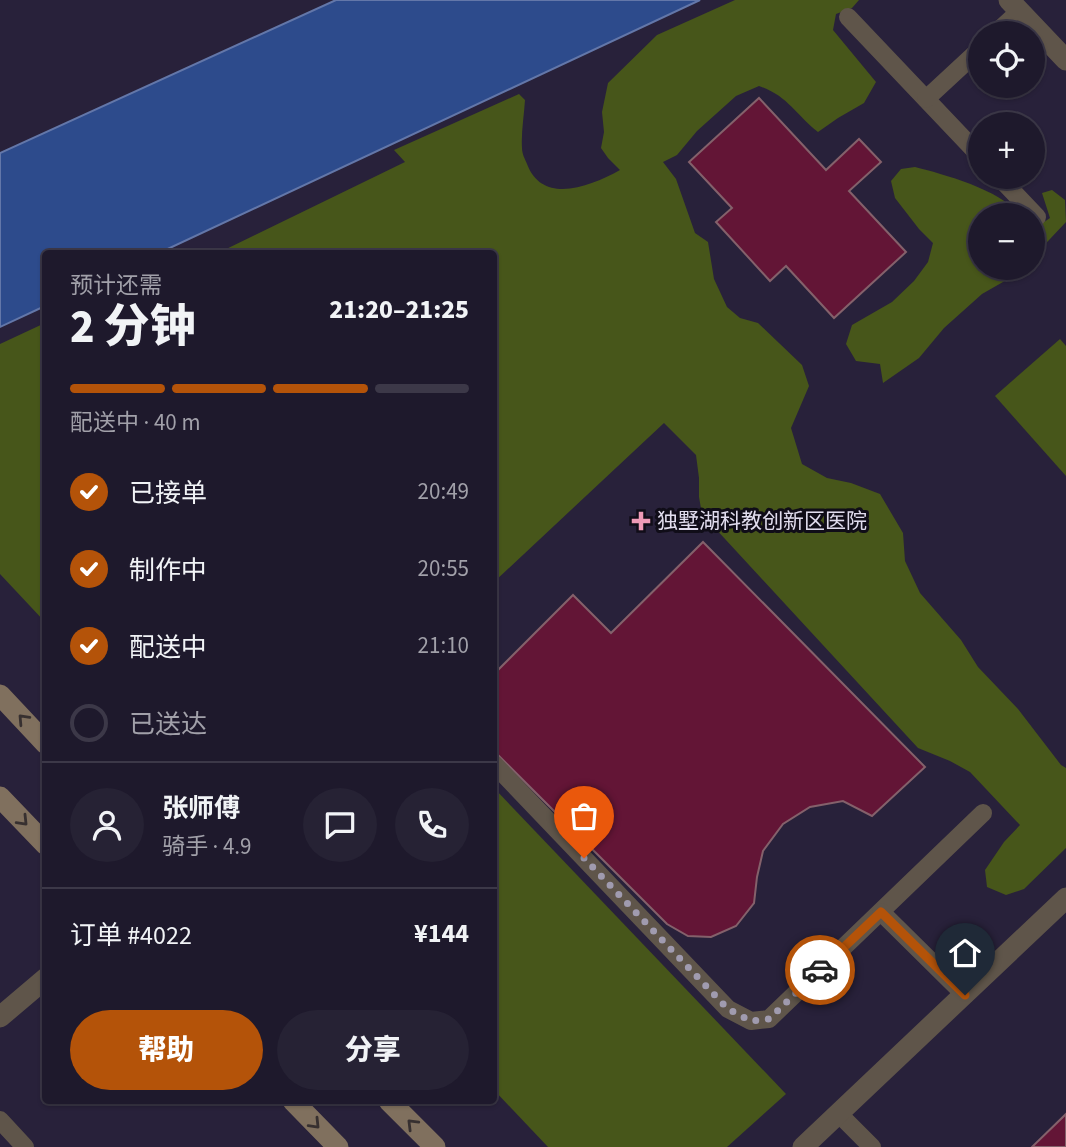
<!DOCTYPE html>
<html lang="zh">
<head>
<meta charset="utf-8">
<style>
	body { margin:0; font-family:"Source Sans 3","Noto Sans SC",sans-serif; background:#262234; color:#f1f3f6; height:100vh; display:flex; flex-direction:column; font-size:26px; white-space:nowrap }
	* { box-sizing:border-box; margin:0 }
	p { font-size:23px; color:#a1a0a9 }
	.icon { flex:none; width:38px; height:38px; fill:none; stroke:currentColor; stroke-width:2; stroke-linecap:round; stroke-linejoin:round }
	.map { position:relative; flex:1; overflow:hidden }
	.panel { position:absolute; left:42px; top:250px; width:455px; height:854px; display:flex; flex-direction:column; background:#1e192c; border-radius:7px; box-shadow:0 2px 5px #0004,0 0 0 2px #3c3848 }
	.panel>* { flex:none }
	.buttons { position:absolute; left:968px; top:21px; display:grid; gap:14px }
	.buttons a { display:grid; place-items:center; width:77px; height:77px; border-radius:50%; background:#1e192c; box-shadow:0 2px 5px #0004,0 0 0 2px #3c3848; font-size:35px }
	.pin { position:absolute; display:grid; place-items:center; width:60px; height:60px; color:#fff; margin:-72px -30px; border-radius:50% 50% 50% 0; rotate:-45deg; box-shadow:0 0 7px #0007 }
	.pin .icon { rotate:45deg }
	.courier { position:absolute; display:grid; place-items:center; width:70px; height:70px; margin:-35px; border:5px solid #b45309; border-radius:50%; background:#fff; color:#222; box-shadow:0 2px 9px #0007 }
	.headline em { font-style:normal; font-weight:800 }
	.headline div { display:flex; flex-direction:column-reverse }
	.headline { display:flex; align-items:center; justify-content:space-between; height:119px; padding:0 28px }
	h1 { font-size:46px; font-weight:800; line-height:52px }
	.bar { display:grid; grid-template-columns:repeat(4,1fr); gap:10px 7px; align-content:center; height:84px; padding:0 28px }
	.bar i { height:9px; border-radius:5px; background:#3c3848 }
	.bar .on { background:#b45309 }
	.bar p { grid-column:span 4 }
	.line { display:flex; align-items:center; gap:18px; padding:0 28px; border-top:2px solid #3c3848 }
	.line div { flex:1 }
	.round { display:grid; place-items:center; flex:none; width:74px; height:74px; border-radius:37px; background:#262234 }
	ol { padding:0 28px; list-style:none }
	li { display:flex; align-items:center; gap:21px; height:77px }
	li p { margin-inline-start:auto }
	li .icon { padding:7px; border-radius:50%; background:#b45309; color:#fff; stroke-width:4 }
	li:last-child { color:#a1a0a9 }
	li i { width:38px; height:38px; border:4px solid #3c3848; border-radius:50% }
	.primary-button { display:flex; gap:14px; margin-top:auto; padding:14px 28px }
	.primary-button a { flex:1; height:80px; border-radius:42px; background:#b45309; color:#fff; font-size:28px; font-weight:800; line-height:80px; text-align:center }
	.primary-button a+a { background:#262234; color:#f1f3f6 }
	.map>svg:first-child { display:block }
	.green { fill:#47561a }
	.water { fill:#2d4b8c; stroke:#6377a9; stroke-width:2 }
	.building { fill:#631536; stroke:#84616b; stroke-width:2 }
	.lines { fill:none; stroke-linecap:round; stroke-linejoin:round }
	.lane { stroke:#5f554a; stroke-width:18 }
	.street { stroke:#5f554a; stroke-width:21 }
	.secondary { stroke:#80705e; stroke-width:21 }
	.oneway { stroke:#373030 }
	.done { stroke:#a09baf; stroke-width:7; stroke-dasharray:0 12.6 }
	.route { stroke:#b45309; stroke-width:9 }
	.poi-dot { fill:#f09ab7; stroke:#100d18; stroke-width:2.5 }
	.labels { text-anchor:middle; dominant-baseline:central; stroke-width:6; stroke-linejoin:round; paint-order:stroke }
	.poi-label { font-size:21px; fill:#e1ddee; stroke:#100d18; text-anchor:start }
</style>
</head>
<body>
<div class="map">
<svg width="1066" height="1147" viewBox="0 0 1066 1147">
	<rect width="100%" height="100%" fill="#28213a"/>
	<g class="green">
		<path d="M735,0h124l-7,8 -16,6 -3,16 43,52 -12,21 -26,15 -20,14c-23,-18 -30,-36 -59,-46l-23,10 -39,35 -20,24 -14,7 13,17 19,54 13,9 6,37 13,28 13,11 18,5 44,42 7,21 -18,42 11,36 25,14 24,5 29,11 23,39 2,28 15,32 41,47 17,27 40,42 43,56 5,3v80l-42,41 -18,6 -19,-8 -2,-17 19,-28 16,-17 -50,-53 -20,-11 -32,-13 -216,-234 -3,-17v-19l-3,-23 -32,-32 -170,159v-328h-278l189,-92 -11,-12 125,-56 6,6c-1,16 -4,33 -3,48 0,6 3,11 5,16 16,42 64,22 93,6l-12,-12 -7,-10 3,-16 -2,-20 6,-29 49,-48z"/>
		<path d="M915,167c28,7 89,24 104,48h-39v53h41l-11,10 -28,16 -38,34 -25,30 -36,25 -3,-19 -24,-3 -10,-17 6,-19 40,-23 22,-21 14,-19 5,-19 -14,-14 -24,-31 -4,-17 10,-12z"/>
		<path d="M1052,190l13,10 1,22 -33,35 -1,-29 2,1 16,-11 -8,-25z"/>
		<path d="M45,323v299l-45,-48v-230z"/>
		<path d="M1060,339l6,7v130l-71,-80z"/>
		<path d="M494,788l292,306 -59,53h-179l-54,-57z"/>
	</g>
	<path class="water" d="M336,0h364l-543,254h-111l-1,52 -45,21v-174z"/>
	<g class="building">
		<path d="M759,98l67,72 33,-31 22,23 -32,29 57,61 -72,66 -48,-52 -16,15 -54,-59 16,-14 -43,-46z"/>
		<path d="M703,542l222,225 -53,49 -29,-15 -33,6 -27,17 -20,27 -6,26 -3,26 -18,23 -25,11 -23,-1 -21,-12 -173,-173v-77l79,-79 38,38z"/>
		<path d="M1066,1114v33h-34z"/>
	</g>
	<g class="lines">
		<g class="lane">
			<path d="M848,17l132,139"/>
			<path d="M996,33l24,-22"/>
			<path d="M926,99l54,-50"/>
			<path d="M999,177l38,40"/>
			<path d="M494,764l234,245 23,12 18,-2 214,-206"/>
			<path d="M881,912l84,83"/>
			<path d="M839,1114l33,33"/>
			<path d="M0,1120l25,27"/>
		</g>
		<g class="street">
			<path d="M1009,0l57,60"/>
			<path d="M0,1017l46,-39"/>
			<path d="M803,1147l263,-249"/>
		</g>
		<g class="secondary">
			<path d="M0,695l46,49"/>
			<path d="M0,797l46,48"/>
			<path d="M293,1101l45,46"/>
			<path d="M389,1101l46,46"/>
		</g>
	</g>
	<defs><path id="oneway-chevron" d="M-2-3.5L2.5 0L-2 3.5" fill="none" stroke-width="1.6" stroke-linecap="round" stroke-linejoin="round" transform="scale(1.75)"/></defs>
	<g class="oneway">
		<use href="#oneway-chevron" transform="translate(23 719) rotate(-133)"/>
		<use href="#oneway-chevron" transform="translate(23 821) rotate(46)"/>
		<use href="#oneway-chevron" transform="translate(315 1124) rotate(46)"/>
		<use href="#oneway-chevron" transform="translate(412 1124) rotate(-135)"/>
	</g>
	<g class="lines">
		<path class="done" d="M584,858l144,151 23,12 18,-2 51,-49"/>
		<path class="route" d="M820,970l61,-58 84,83"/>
	</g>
	<path class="poi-dot" d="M637.5 510.5h7v7h7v7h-7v7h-7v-7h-7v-7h7z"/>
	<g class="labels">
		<g class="poi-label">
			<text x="657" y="521">独墅湖科教创新区医院</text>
		</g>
	</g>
</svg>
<div class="buttons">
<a><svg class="icon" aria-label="locate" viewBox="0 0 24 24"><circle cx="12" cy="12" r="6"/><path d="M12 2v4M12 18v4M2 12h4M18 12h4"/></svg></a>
<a>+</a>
<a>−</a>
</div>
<div class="pin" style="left:584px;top:858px;background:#ea580c"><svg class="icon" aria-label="bag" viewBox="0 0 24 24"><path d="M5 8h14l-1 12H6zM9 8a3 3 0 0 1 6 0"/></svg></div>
<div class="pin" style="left:965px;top:995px;background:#1f2937"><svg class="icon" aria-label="home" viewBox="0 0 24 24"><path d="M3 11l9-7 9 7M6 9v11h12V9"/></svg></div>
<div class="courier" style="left:820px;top:970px"><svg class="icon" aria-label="car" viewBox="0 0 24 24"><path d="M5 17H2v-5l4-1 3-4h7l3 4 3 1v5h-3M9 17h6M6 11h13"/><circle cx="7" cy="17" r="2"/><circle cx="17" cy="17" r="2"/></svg></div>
<section class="panel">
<div class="headline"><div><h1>2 分钟</h1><p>预计还需</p></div><em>21:20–21:25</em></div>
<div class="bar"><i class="on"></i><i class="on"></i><i class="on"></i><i></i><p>配送中 · 40 m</p></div>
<ol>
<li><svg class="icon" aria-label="check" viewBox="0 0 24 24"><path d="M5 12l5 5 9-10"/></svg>已接单<p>20:49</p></li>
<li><svg class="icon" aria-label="check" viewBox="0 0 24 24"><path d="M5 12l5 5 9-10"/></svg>制作中<p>20:55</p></li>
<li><svg class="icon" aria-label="check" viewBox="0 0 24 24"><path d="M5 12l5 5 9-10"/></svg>配送中<p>21:10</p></li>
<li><i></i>已送达</li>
</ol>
<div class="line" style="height:126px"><a class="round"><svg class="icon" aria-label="person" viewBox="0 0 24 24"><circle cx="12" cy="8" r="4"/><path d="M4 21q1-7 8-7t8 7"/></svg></a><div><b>张师傅</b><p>骑手 · 4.9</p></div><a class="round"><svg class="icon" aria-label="chat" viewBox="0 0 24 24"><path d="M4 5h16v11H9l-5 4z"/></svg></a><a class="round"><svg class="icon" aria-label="phone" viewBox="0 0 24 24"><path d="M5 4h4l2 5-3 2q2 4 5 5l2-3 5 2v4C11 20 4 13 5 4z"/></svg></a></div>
<div class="line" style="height:91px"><div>订单 #4022</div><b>¥144</b></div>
<div class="primary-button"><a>帮助</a><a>分享</a></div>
</section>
</div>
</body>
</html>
